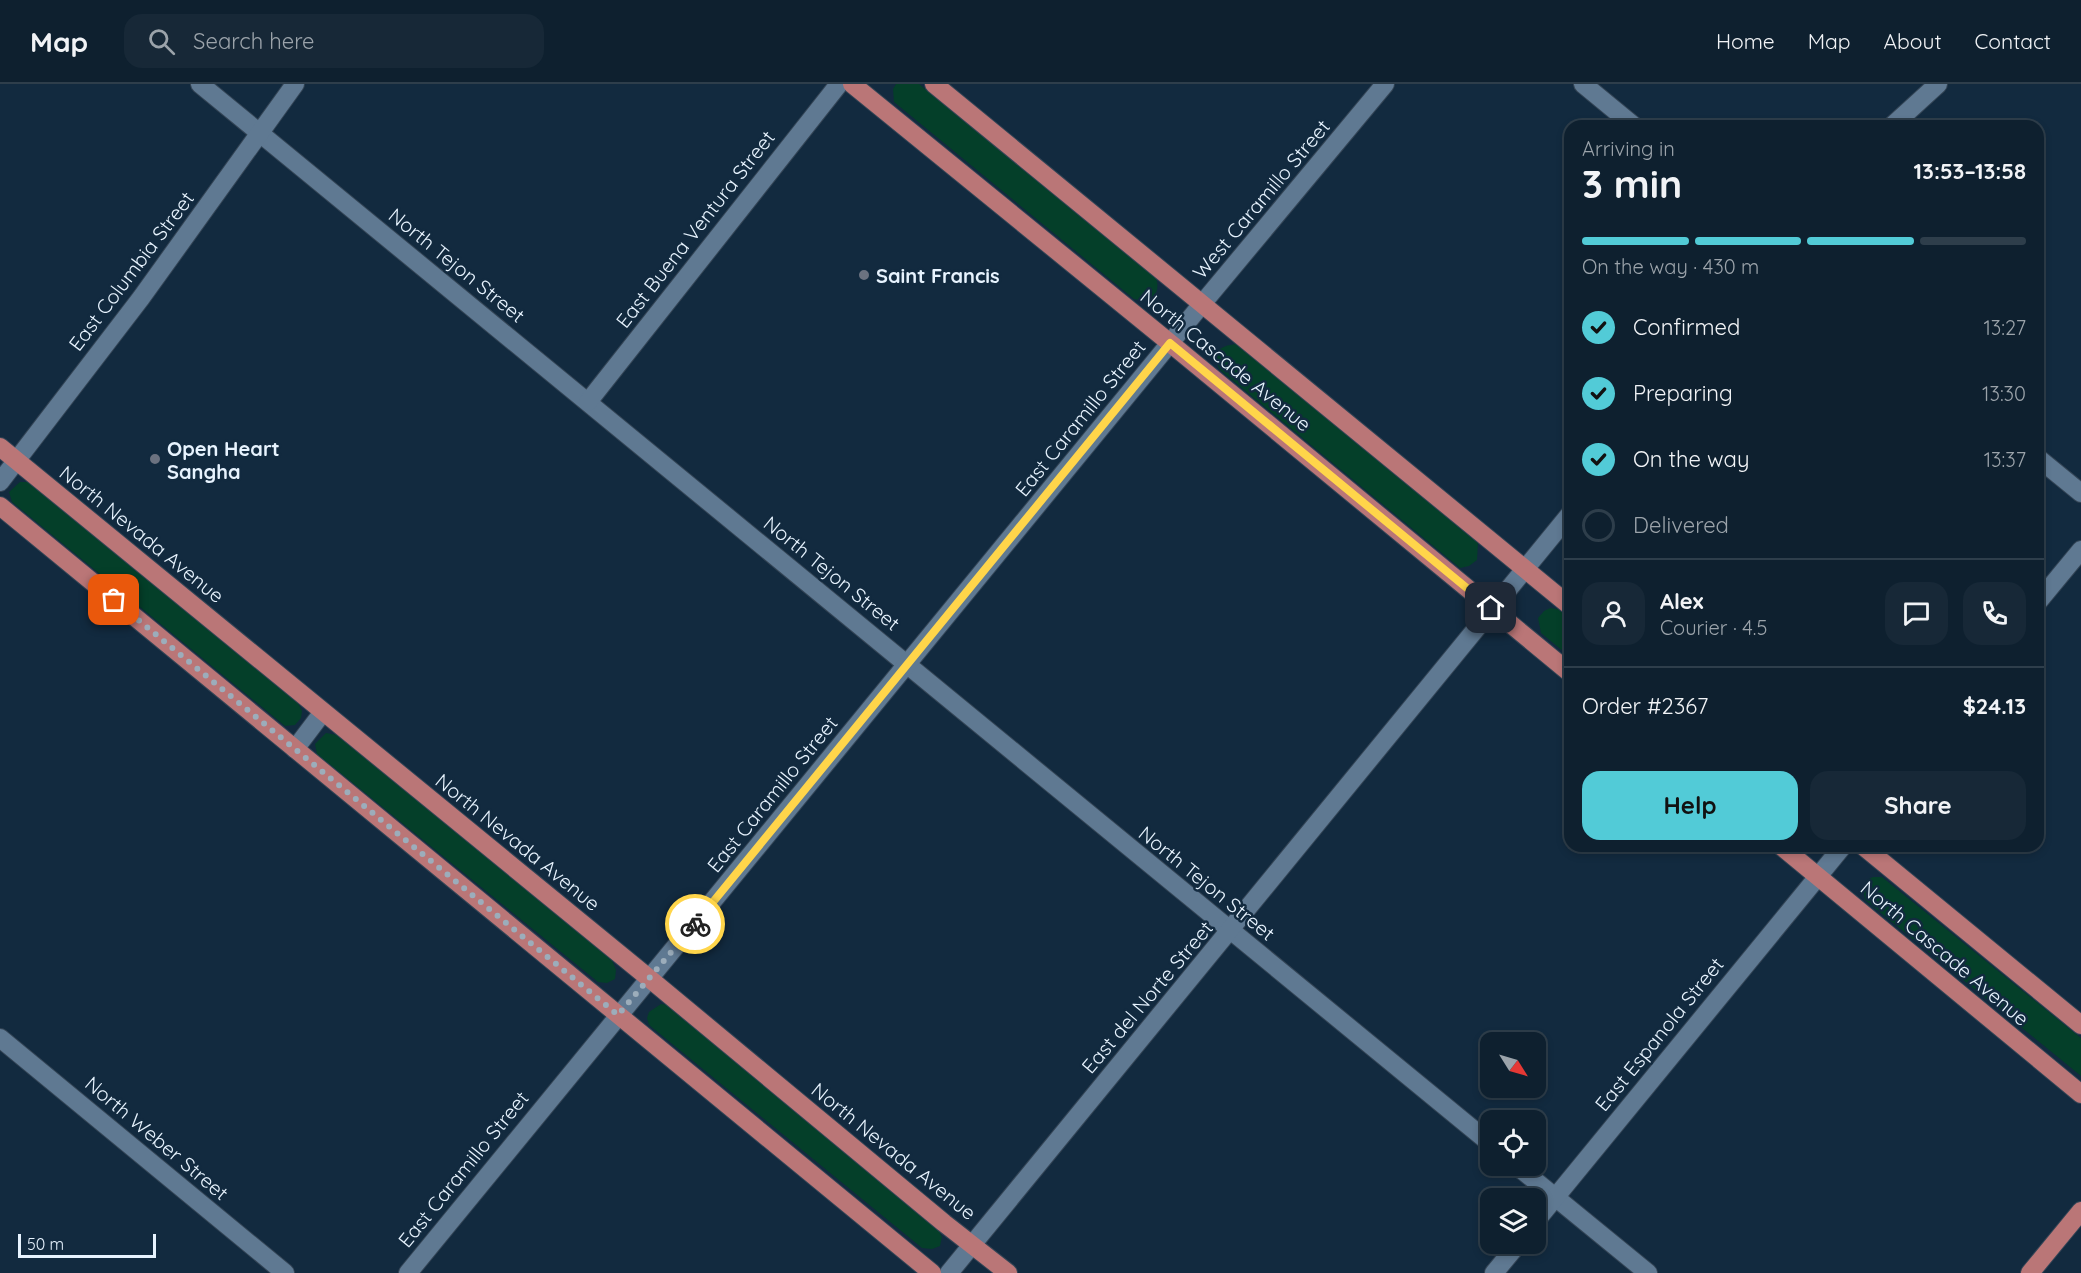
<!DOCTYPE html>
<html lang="en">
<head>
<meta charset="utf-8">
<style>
	body { margin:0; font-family:Quicksand,sans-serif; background:#172837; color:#f1f3f6; height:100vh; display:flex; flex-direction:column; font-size:22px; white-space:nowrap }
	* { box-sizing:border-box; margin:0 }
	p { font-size:20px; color:#9ba3aa }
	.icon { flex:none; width:33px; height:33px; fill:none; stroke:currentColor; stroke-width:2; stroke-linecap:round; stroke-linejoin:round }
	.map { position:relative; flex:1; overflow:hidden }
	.sheet { position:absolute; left:1564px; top:36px; width:480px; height:732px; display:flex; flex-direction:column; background:#0e202f; border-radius:18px; box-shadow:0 3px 9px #0003,0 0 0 2px #2e3e4b }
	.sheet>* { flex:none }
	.needle { width:39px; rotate:127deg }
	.tools { position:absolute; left:1480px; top:948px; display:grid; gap:12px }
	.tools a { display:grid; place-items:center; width:66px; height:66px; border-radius:12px; background:#0e202f; box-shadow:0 3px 9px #0003,0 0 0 2px #2e3e4b; font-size:30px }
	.scale { position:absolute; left:18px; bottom:15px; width:138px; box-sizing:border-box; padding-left:6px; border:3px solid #e7f3fe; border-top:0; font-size:16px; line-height:21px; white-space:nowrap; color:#e7f3fe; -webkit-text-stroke:4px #122a3f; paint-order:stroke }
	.pin { position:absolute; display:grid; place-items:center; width:51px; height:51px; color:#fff; margin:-26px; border-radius:12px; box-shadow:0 3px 9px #0006 }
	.courier { position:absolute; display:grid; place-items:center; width:60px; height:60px; margin:-30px; border:4px solid #ffd54a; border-radius:50%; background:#fff; color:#222; box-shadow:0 2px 8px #0007 }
	.headline em { font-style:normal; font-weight:800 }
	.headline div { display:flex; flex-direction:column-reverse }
	.headline { display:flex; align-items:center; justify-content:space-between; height:102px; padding:0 18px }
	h1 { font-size:39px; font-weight:800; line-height:45px }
	.bar { display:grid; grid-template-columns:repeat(4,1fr); gap:9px 6px; align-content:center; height:72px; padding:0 18px }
	.bar i { height:8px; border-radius:4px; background:#2e3e4b }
	.bar .selected { background:#52cbd7 }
	.bar p { grid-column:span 4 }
	.line { display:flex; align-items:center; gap:15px; padding:0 18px; border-top:2px solid #2e3e4b }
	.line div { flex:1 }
	.round { display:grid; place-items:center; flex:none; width:63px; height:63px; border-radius:18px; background:#172837 }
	ol { padding:0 18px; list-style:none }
	li { display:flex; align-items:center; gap:18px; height:66px }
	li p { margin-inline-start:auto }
	li .icon { padding:6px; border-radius:50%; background:#52cbd7; color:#111; stroke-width:4 }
	li:last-child { color:#9ba3aa }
	li i { width:33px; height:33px; border:3px solid #2e3e4b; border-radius:50% }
	.action { display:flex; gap:12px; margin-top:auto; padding:12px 18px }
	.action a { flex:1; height:69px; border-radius:18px; background:#52cbd7; color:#111; font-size:24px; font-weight:800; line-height:69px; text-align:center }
	.action a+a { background:#172837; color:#f1f3f6 }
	header { display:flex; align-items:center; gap:36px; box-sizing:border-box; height:84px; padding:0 30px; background:#0e202f; border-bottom:2px solid #2e3e4b }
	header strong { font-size:28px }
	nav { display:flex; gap:33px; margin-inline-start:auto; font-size:21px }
	.search { width:420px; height:54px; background:#172837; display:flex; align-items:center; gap:15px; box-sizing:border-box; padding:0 21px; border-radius:18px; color:#9ba3aa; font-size:22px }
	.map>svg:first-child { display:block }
	.green { fill:#043f29 }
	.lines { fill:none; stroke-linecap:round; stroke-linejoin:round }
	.minor-casing { stroke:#345; stroke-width:20 }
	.major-casing { stroke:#345; stroke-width:20 }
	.minor { stroke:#5f7992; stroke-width:18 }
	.major { stroke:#ba7677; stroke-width:18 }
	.done { stroke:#9cadbb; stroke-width:6; stroke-dasharray:0 10.8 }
	.route { stroke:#ffd54a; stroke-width:8 }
	.worship-dot { fill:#6b7280; stroke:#122a3f; stroke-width:2 }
	.labels { text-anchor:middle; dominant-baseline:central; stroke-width:5; stroke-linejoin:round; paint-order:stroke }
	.street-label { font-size:20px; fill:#e7f3fe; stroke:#122a3f }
	.poi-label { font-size:20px; font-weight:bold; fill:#e7f3fe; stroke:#122a3f; text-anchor:start }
</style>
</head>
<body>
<header>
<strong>Map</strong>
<div class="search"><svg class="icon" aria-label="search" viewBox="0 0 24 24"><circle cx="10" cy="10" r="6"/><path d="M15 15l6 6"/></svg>Search here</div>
<nav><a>Home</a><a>Map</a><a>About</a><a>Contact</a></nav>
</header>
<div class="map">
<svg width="2081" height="1189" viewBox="0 0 2081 1189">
	<rect width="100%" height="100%" fill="#122a3f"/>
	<g class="green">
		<path d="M896,0h23l237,194c6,17 -7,25 -22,21l-240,-197 -1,-13z"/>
		<path d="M1236,260l242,199 -1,17 -8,6 -9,2 -240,-198c-9,-17 -2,-24 16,-26z"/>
		<path d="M20,398h9l269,221 4,8 -1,7 -6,7 -10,1 -273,-224 -3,-10z"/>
		<path d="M1550,524l8,1 12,11v37l-29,-24 -3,-15 6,-7z"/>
		<path d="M326,649l11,2 275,225 4,10 -1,9 -8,4 -9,-1 -281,-228 -2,-10z"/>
		<path d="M1873,793h9l199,161v38l-216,-176 -2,-11 4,-9z"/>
		<path d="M661,920l7,1 270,224 4,8 -2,9 -8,3 -10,-1 -273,-223 -2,-7 2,-6z"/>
	</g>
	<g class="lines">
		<g class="minor-casing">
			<g id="minor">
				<path d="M200,0l1291,1060"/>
				<path d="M1583,0l51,42"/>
				<path d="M1892,42l46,-42"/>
				<path d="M588,318l251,-318"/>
				<path d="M2038,374l43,35"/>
				<path d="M0,398l141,-184 154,-214"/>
				<path d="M2038,518l43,-52"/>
				<path d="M295,665l28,-37"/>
				<path d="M0,954l285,235"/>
				<path d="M1517,1082l131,107"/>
				<path d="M1536,1137l307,-375"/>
				<path d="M408,1189l794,-969 183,-220"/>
				<path d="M949,1189l621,-759"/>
				<path d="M1494,1189l24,-29"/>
			</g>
		</g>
		<g class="major-casing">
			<g id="major">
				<path d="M852,0l318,259 400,330"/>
				<path d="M934,0l636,522"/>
				<path d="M0,363l650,532 294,244 64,50"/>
				<path d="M0,422l932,767"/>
				<path d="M1781,762l300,248"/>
				<path d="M1863,762l218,179"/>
				<path d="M2030,1189l51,-62"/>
			</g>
		</g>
		<use href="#minor" class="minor"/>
		<use href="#major" class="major"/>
	</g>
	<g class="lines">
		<path class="done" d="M114,516l504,415 77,-91"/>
		<path class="route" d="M695,840l475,-581 321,265"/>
	</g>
	<g class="worship-dot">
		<circle cx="864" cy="191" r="6"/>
		<circle cx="155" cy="375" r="6"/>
	</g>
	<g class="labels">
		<g class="street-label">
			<text transform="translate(1261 115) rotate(-50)">West Caramillo Street</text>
			<text transform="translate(695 145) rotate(-52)">East Buena Ventura Street</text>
			<text transform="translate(457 181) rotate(39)">North Tejon Street</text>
			<text transform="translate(131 187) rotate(-53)">East Columbia Street</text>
			<text transform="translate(1226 276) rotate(39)">North Cascade Avenue</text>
			<text transform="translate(1080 334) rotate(-51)">East Caramillo Street</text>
			<text transform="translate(142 450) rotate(39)">North Nevada Avenue</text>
			<text transform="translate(832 489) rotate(39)">North Tejon Street</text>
			<text transform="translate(772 710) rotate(-51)">East Caramillo Street</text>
			<text transform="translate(518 758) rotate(39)">North Nevada Avenue</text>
			<text transform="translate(1207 799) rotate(39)">North Tejon Street</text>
			<text transform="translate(1945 869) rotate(40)">North Cascade Avenue</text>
			<text transform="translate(1147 913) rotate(-50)">East del Norte Street</text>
			<text transform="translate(1659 950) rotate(-51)">East Espanola Street</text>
			<text transform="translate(157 1054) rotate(40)">North Weber Street</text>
			<text transform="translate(894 1067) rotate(39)">North Nevada Avenue</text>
			<text transform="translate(463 1085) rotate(-51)">East Caramillo Street</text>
		</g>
		<g class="poi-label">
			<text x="876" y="191">Saint Francis</text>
			<text x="167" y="364">Open Heart<tspan x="167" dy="23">Sangha</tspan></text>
		</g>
	</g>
</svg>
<div class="tools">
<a><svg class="needle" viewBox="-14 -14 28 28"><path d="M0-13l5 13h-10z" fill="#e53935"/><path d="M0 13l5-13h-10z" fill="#9ba3aa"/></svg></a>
<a><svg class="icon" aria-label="locate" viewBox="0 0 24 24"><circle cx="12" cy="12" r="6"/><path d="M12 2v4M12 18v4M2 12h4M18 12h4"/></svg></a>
<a><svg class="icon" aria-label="layers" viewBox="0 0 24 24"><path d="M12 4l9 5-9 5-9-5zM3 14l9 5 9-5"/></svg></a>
</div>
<div class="scale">50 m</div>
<div class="pin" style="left:114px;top:516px;background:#ea580c"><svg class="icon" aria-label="bag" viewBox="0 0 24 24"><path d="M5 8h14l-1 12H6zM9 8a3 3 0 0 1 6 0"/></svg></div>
<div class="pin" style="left:1491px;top:524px;background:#1f2937"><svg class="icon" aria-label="home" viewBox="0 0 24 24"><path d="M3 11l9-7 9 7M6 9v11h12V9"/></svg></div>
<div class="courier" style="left:695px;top:840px"><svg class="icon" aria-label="bike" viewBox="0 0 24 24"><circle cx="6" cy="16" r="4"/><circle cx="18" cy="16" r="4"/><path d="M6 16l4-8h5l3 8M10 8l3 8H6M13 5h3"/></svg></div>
<section class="sheet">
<div class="headline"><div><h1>3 min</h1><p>Arriving in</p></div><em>13:53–13:58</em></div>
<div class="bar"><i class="selected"></i><i class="selected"></i><i class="selected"></i><i></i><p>On the way · 430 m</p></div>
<ol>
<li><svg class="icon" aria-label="check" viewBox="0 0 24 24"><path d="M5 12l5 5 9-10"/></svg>Confirmed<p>13:27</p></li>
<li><svg class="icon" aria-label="check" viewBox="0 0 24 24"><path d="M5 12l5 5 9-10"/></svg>Preparing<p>13:30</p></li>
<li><svg class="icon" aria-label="check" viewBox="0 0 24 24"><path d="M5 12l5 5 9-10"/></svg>On the way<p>13:37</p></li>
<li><i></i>Delivered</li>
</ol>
<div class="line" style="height:108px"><a class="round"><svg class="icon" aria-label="person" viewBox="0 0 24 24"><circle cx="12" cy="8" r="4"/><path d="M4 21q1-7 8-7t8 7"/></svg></a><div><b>Alex</b><p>Courier · 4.5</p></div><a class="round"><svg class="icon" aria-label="chat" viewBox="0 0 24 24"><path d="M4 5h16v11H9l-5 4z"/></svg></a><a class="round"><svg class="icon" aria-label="phone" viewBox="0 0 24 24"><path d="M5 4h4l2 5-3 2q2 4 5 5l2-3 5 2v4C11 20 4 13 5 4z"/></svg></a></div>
<div class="line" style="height:78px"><div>Order #2367</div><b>$24.13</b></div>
<div class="action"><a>Help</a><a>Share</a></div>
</section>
</div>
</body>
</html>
